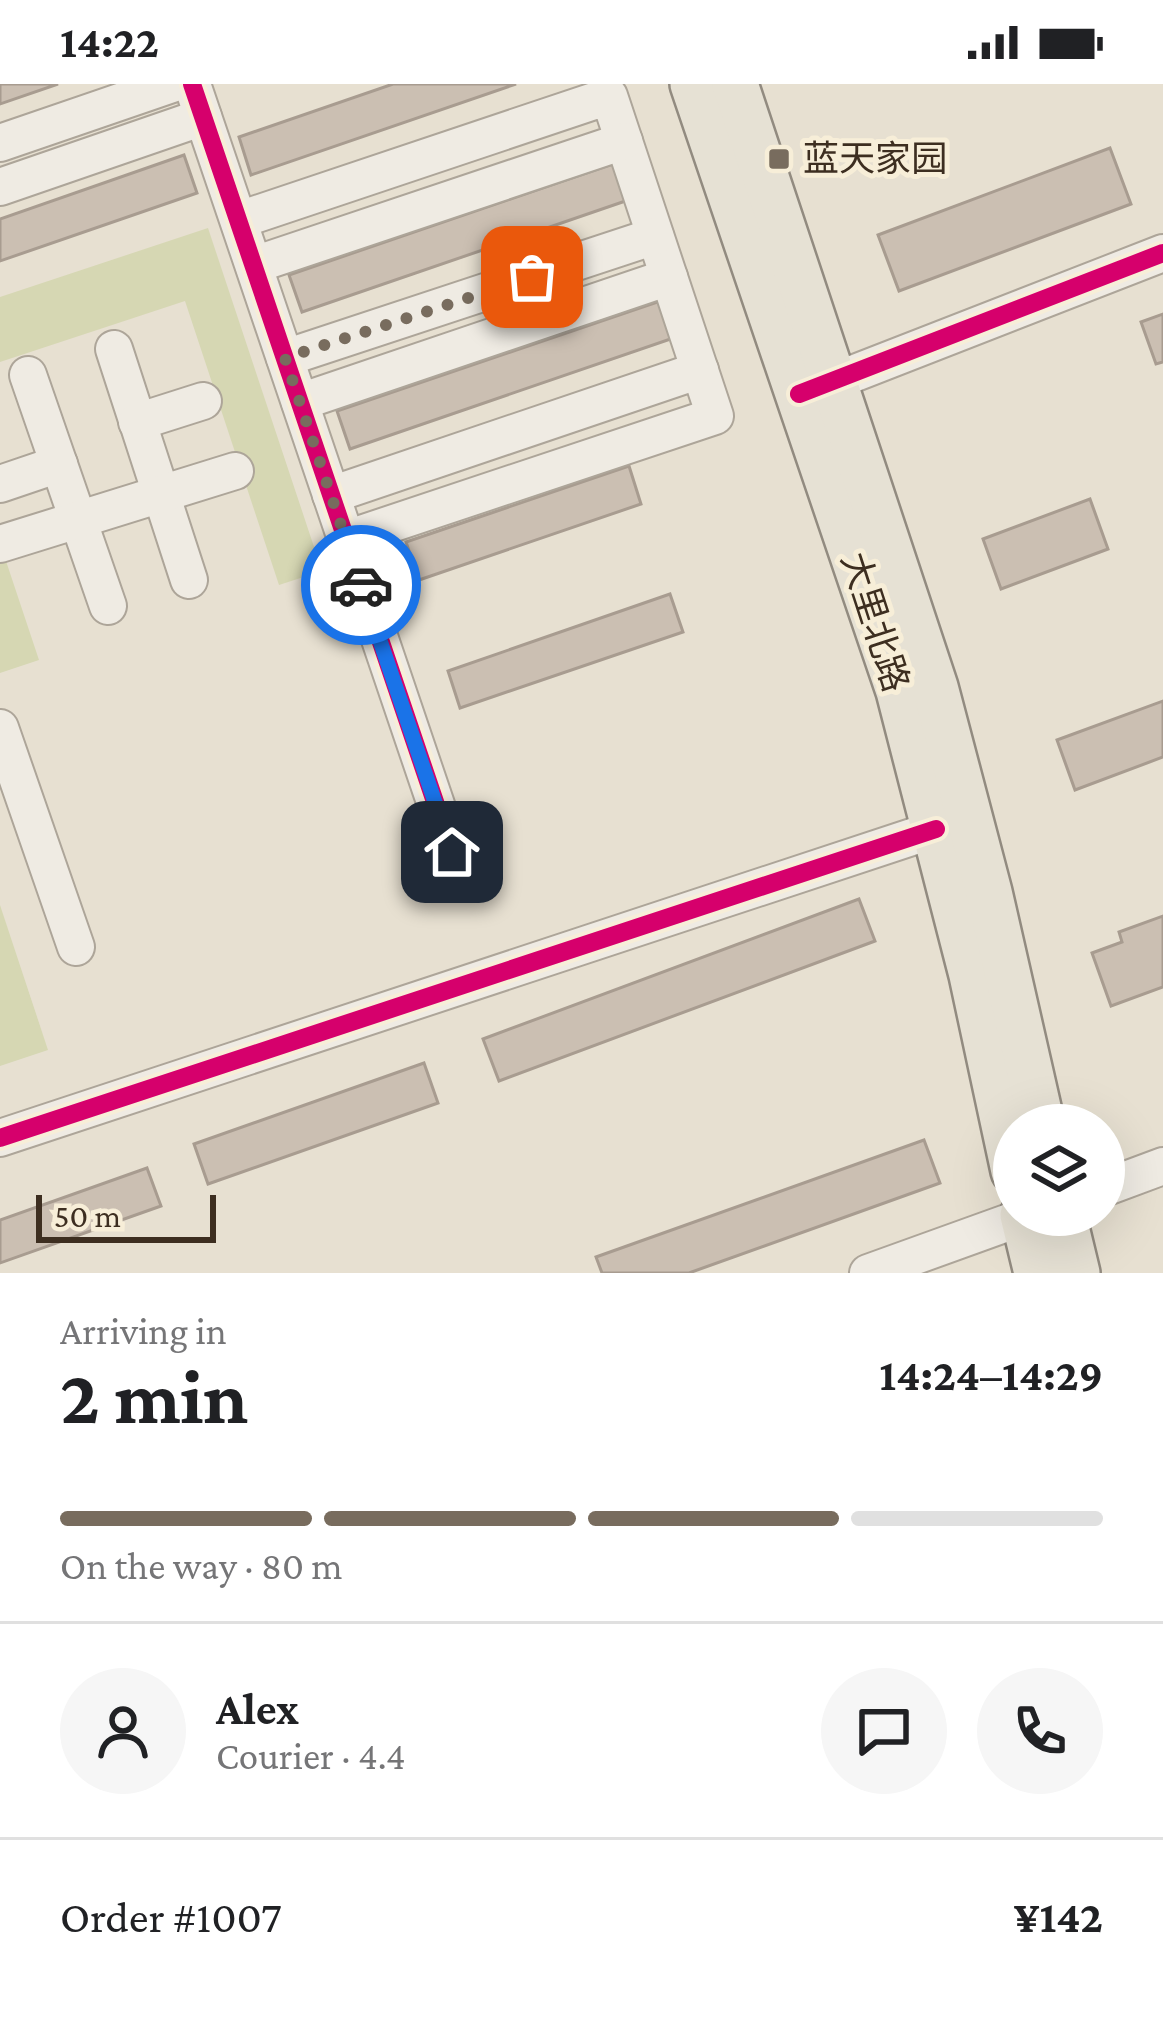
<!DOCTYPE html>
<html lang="en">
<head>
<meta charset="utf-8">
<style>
	body { margin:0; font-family:"Crimson Pro","Noto Sans SC",serif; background:#f6f6f6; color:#202124; height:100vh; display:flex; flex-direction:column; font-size:45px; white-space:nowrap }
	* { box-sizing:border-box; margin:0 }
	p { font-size:39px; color:#757577 }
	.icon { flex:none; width:66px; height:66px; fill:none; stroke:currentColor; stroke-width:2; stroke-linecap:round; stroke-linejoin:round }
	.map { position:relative; height:1189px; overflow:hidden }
	.sheet { display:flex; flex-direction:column; background:#fff; flex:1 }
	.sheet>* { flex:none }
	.controls { position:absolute; left:993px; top:1020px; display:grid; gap:24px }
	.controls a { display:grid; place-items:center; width:132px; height:132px; border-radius:50%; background:#fff; box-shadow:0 12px 48px #0002; font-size:60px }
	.scale { position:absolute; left:36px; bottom:30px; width:180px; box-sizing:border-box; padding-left:12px; border:6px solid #3d2e20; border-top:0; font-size:33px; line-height:42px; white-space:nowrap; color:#3d2e20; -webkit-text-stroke:9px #f7eed8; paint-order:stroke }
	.pin { position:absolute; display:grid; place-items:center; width:102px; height:102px; color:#fff; margin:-51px; border-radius:24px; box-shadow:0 6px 18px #0006 }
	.courier { position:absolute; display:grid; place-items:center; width:120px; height:120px; margin:-60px; border:9px solid #1a73e8; border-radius:50%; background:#fff; color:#222; box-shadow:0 3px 15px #0007 }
	.summary em { font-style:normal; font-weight:700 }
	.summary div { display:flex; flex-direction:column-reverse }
	.summary { display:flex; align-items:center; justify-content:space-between; height:204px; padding:0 60px }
	h1 { font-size:78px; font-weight:700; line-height:90px }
	.bar { display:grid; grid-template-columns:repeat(4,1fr); gap:18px 12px; align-content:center; height:144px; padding:0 60px }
	.bar i { height:15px; border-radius:9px; background:#e0e0e0 }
	.bar .active { background:#786c5e }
	.bar p { grid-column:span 4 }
	.line { display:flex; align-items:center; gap:30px; padding:0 60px; border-top:3px solid #e0e0e0 }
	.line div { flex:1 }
	.round { display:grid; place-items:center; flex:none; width:126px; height:126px; border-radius:63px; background:#f6f6f6 }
	.status { display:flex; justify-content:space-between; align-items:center; height:84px; padding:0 60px; background:#fff; direction:ltr }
	.status svg { height:33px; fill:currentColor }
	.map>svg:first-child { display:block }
	.green { fill:#d6d7b3 }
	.building { fill:#cbbfb2; stroke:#a89c90; stroke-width:3 }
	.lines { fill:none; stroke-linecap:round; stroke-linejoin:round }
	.minor-casing { stroke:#ada599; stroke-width:40 }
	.major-casing { stroke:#928b80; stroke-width:50 }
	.minor { stroke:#efebe3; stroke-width:36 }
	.major { stroke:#e6e1d4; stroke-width:45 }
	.cycleway-casing { stroke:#f7eed8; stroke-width:26 }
	.cycleway { stroke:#d6006c; stroke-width:18 }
	.done { stroke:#786c5e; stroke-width:12; stroke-dasharray:0 21.6 }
	.route { stroke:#1a73e8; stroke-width:15 }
	.poi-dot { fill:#786c5e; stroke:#f7eed8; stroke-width:4.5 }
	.labels { text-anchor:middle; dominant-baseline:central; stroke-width:10; stroke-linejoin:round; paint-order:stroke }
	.poi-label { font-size:36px; fill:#3d2e20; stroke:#f7eed8; text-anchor:start }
	.street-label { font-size:36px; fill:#3d2e20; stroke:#f7eed8 }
</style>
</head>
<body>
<div class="status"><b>14:22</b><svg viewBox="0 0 49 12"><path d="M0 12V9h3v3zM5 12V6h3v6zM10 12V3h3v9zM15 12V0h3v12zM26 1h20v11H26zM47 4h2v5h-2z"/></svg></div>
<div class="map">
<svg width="1163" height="1189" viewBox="0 0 1163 1189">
	<rect width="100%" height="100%" fill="#e7e0d1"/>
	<g class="green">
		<path d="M208,144l114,343 -43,14 -94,-284 -185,61v-65z"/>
		<path d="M0,459l39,117 -39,13z"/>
		<path d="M0,821l48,145 -48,16z"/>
	</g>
	<g class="building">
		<path d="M0,0h58l-58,20z"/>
		<path d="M393,0h123l-265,91 -12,-38z"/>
		<path d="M1110,64l21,56 -232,87 -21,-56z"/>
		<path d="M184,71l13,38 -197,68v-42z"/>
		<path d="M627,75l13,37 -338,116 -13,-37z"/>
		<path d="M675,212l13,37 -338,116 -13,-38z"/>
		<path d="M1163,230v48l-7,2 -15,-42z"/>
		<path d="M629,382l12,38 -222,76 -13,-38z"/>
		<path d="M1090,415l18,50 -107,40 -18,-50z"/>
		<path d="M670,510l13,38 -223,76 -12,-37z"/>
		<path d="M1163,617v56l-88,33 -18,-50z"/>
		<path d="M859,815l16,42 -376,140 -16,-42z"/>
		<path d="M1163,832v71l-52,19 -19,-53 30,-11 -3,-10z"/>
		<path d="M424,979l14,40 -230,81 -14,-40z"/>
		<path d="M924,1056l16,43 -251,90h-87l-6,-16z"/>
		<path d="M147,1084l14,38 -161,57v-43z"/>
	</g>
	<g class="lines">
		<g class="minor-casing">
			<g id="minor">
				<path d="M192,0l260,768"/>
				<path d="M0,59l172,-59"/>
				<path d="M0,103l203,-70"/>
				<path d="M239,136l370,-124 106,320 -369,123"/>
				<path d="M254,181l370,-124"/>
				<path d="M114,265l75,231"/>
				<path d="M285,274l370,-122"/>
				<path d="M28,291l80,231"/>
				<path d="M809,307l354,-138"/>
				<path d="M300,318l369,-125"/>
				<path d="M137,338l66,-21"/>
				<path d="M0,400l59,-20"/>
				<path d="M331,411l369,-125"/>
				<path d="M0,460l235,-73"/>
				<path d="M0,644l76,219"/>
				<path d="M0,1054l936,-309"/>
				<path d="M1104,1104l59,-22"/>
				<path d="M868,1189l161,-58"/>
			</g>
		</g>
		<g class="major-casing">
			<g id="major">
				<path d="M693,0l206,607 73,284 42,196"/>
				<path d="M735,0l200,603 54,205 53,233"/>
				<path d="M1023,1131l14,58"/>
				<path d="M1063,1131l14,58"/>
			</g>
		</g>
		<use href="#minor" class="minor"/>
		<use href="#major" class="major"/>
		<g class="cycleway-casing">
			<g id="cycleway">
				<path d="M192,0l260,768"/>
				<path d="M799,310l364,-141"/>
				<path d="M0,1054l936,-309"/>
			</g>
		</g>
		<use href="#cycleway" class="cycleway"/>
	</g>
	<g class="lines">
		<path class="done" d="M361,501l-76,-227 247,-81"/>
		<path class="route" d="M361,501l91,267"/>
	</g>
	<rect class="poi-dot" x="767" y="63" width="24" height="24" rx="6"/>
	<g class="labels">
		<g class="poi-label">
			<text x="803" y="75">蓝天家园</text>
		</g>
		<g class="street-label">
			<text transform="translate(875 538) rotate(72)">大里北路</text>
		</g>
	</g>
</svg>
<div class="controls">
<a><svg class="icon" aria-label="layers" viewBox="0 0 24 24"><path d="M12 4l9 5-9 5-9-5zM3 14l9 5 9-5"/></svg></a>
</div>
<div class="scale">50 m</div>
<div class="pin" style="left:532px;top:193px;background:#ea580c"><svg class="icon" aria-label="bag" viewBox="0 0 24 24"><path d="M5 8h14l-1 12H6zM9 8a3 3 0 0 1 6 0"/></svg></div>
<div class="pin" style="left:452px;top:768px;background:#1f2937"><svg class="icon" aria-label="home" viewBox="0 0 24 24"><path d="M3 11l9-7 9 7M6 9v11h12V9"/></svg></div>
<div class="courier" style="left:361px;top:501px"><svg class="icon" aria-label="car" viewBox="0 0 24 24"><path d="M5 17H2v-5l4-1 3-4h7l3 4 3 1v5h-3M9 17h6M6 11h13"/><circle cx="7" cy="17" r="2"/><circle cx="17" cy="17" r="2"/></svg></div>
</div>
<section class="sheet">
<div class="summary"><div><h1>2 min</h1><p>Arriving in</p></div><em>14:24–14:29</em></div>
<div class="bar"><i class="active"></i><i class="active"></i><i class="active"></i><i></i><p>On the way · 80 m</p></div>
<div class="line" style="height:216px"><a class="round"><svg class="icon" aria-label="person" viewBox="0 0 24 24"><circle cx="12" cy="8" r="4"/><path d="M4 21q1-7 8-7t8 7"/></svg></a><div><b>Alex</b><p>Courier · 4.4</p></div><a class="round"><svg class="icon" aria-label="chat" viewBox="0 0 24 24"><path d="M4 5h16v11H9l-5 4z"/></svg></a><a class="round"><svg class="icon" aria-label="phone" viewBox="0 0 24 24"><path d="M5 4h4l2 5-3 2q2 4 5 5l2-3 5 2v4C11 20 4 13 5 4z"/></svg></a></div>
<div class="line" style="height:156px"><div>Order #1007</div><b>¥142</b></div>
</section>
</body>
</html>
